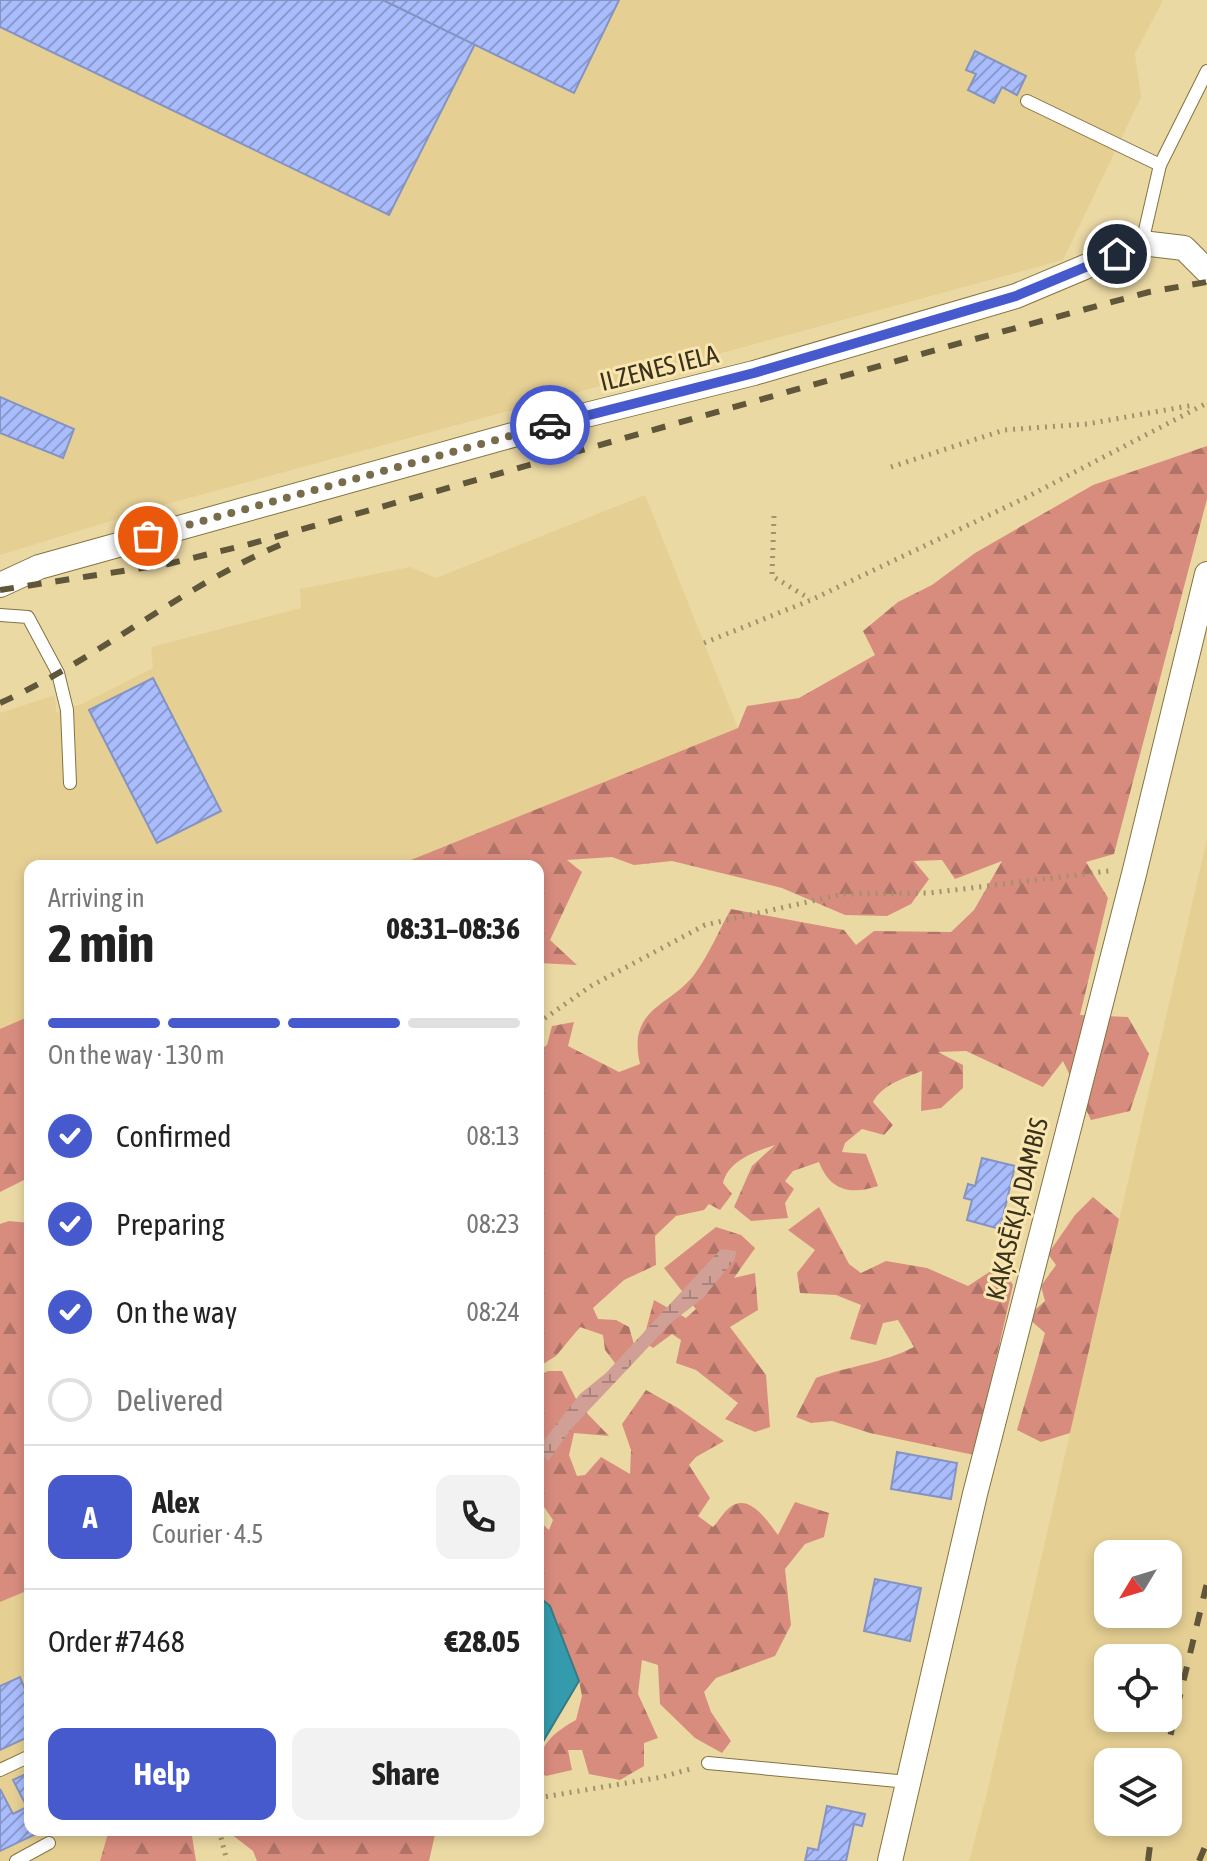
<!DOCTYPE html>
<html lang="en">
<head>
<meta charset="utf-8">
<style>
	body { margin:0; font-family:"Asap Condensed",sans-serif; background:#f2f2f2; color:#222; height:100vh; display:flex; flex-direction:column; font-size:30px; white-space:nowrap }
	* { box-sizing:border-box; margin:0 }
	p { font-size:26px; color:#767676 }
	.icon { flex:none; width:44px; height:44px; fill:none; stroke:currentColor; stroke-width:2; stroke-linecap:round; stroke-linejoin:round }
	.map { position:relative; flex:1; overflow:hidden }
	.side { position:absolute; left:24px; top:860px; width:520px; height:976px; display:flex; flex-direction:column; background:#fff; border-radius:16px; box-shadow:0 4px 12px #0003 }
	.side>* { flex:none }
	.needle { width:52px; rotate:232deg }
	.buttons { position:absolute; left:1094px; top:1540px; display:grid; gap:16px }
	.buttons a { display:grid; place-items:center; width:88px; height:88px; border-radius:16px; background:#fff; box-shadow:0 4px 12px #0003; font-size:40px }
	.pin { position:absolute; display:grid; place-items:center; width:68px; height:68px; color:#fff; margin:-34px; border:4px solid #fff; border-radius:50%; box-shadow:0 2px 8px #0007 }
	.courier { position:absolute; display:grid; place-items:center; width:80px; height:80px; margin:-40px; border:6px solid #465ace; border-radius:50%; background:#fff; color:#222; box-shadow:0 2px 10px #0007 }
	.headline em { font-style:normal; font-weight:700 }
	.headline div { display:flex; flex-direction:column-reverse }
	.headline { display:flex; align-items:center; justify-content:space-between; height:136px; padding:0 24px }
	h1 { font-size:52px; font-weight:700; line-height:60px }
	.bar { display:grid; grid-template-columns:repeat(4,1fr); gap:12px 8px; align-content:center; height:96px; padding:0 24px }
	.bar i { height:10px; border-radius:6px; background:#e0e0e0 }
	.bar .selected { background:#465ace }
	.bar p { grid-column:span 4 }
	.line { display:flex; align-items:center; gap:20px; padding:0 24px; border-top:2px solid #e0e0e0 }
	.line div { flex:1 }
	.round { display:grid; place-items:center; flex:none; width:84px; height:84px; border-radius:16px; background:#f2f2f2 }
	ol { padding:0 24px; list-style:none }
	li { display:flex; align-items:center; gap:24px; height:88px }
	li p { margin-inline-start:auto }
	li .icon { padding:8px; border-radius:50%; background:#465ace; color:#fff; stroke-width:4 }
	li:last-child { color:#767676 }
	li i { width:44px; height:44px; border:4px solid #e0e0e0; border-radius:50% }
	.primary-button { display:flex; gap:16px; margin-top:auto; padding:16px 24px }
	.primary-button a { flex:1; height:92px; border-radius:16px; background:#465ace; color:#fff; font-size:32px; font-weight:700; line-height:92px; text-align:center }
	.primary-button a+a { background:#f2f2f2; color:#222 }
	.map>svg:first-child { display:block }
	.built { fill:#e5cf93; fill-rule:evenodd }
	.forest { fill:url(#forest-firs) }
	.wetland { fill:url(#wetland-marsh) }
	.water { fill:#349bad; stroke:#367c82; stroke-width:2 }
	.building { fill:url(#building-hatch); stroke:#8593c2; stroke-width:2 }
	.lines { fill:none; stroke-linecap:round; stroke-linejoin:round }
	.service-casing { stroke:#847341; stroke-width:14 }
	.minor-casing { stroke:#847341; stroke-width:26 }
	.path { stroke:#a0926b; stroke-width:5; stroke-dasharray:2 6; stroke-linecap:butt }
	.service { stroke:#fff; stroke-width:12 }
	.minor { stroke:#fff; stroke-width:24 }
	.rail { stroke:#60563a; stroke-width:6; stroke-dasharray:14 14; stroke-linecap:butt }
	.done { stroke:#786c4c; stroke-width:8; stroke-dasharray:0 14.4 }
	.route { stroke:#465ace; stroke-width:10 }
	.labels { text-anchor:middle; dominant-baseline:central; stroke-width:6; stroke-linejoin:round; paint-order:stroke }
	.street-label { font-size:26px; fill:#3a321d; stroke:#f9e6b1 }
</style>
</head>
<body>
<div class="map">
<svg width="1207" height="1861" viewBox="0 0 1207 1861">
	<defs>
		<pattern id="forest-firs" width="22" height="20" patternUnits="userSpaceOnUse" patternTransform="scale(2)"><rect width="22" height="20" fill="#d88c7e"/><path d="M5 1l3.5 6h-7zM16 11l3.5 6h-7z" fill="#b07367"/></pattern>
		<pattern id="wetland-marsh" width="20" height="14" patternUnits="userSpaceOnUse" patternTransform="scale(2)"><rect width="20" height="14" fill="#d0a096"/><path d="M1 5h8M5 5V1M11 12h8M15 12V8" fill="none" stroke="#aa837a"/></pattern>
		<pattern id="building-hatch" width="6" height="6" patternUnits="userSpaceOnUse" patternTransform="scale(2)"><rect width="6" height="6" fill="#a9bdfe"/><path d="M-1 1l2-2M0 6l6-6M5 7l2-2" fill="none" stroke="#8b9acd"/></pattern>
	</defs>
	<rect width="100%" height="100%" fill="#ebd9a4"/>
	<g class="built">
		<path d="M0,0h1163l-28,54 6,43 -78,163 -900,245 -163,50z"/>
		<path d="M645,495l93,233 -342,138h-366v150l-30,13v-316l55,-18 1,17 26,-8 71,-36 -2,-21 150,-39 -1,-19 110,-22 26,11z"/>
		<path d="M1207,839v1022h-238l18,-68zM1168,1554v60h-60v-60zM1108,1658h60v60h-60zM1108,1762h60v60h-60z"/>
		<path d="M24,1591l6,9v230h79l-9,31h-100v-259z"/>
	</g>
	<g class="forest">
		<path d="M1207,446v53l-93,355 -28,8 22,36 -28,117 48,2 21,37 -19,57 -39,9 -28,-59 -20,26 -77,-36 -28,1 25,13v23l-22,20 -20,3 1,-40c-18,7 -40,14 -49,31l20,23 -9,10 -22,-6 -17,14 -3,9 24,2 12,32c-27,9 -48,5 -59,-24l-26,9 -8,10 9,8 -9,14 3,15 -37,3 -17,-14 18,-41 23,-21c-21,7 -46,15 -52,38l9,11 -12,16 -11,-6 -5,6 -28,6 -21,20 1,29 -32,15 -31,28 5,11 18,1 13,7 7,24 -18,16 -13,-17 -2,-15 -23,-8 -24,29 -18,11v-316l9,-6 5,-19 22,-4 -6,24 51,26 21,-8c-13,-56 29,-57 54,-89 15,-20 25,-45 37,-66l113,21 12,15 18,-14 77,1 23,-22 28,-49 -47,18 -13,-19 -28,1 15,18 -18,25 -24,12 -42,-1 -63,-27 -110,-27 -38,4 -22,-8 -45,3 15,12 -32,68 27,25 -39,-2v-97h-142l342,-138 9,-22 52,-8 76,-43 -12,-24 35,-29 34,-17 43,-32 118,-68z"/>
		<path d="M30,1016v161l-30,15v-163z"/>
		<path d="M1093,1197l26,22 -49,214 -29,9 -24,-12 28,-97 -18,-16 18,-16 -4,-15 15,-21 -8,-11 27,-39z"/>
		<path d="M819,1207l30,57 12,9 25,-12 41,7 41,18 32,-21 13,20 -39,170 -104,-22 -38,-12 -21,2 -15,-6 20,-39c33,-12 67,-15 98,-31l-16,-27 -15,3 -7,22 -26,-6 11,-34 -25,-10 -36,-2 -3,-20 18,-23 -27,-20z"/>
		<path d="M9,1221l21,2v377l-6,-8 -24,10v-378z"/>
		<path d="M716,1227l25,8 14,13 -21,30 21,-5 3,37 -28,17 36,48 4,52 -15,5 -30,-13 13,-16 -42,-33 -20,-7 5,-23 -9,-6 -19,14 -10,-7 11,-41 32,18 10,-9 -32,-41z"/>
		<path d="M548,1371h14l17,34 30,31 -35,-3 -5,22 8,21 8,-1 16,-18 29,17 1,-24 -9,-26 24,-34 32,18 46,33 -28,16 -7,8 21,33 -12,18 15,11c5,-5 10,-14 16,-19 20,-17 39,14 49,27l17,-33 34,11 -5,24 -19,7 -20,25 6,56 -16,31 -59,22 -12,14 7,20 20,29 -9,12 -27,-15 -35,-34 -2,-39 -16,-5 -4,34 20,44 -14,5v23l-24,14 -31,-6 -7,-24h-14l4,20 -26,6 -8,-4c0,-27 16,-40 38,-52l6,-24 -3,-15 -29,-75 -12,-10v-76l11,10 4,-10 -15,-22v-122z"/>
		<path d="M109,1830h82l5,31h-96z"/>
		<path d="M232,1830h204l-7,31h-172l-4,-10 -22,-17z"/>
	</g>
	<path class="wetland" d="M721,1249l15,2 -1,8 -32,39 -31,24 -100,106 -24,33 -10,-13 42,-54 26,-21z"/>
	<path class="water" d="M538,1596l12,10 29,75 -41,69z"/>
	<g class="building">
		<path d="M0,0h383l92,44 -86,171 -389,-188z"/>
		<path d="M383,0h236l-45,93z"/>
		<path d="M975,51l51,25 -9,19 -15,-8 -8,16 -26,-13 8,-16 -10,-4z"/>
		<path d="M0,397l74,32 -11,29 -63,-25z"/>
		<path d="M153,678l68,133 -64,32 -68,-133z"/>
		<path d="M982,1158l33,8 -15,63 -33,-9 5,-20 -8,-2 4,-14 7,2z"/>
		<path d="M897,1452l60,11 -6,36 -60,-10z"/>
		<path d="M875,1579l46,9 -11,53 -46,-10z"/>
		<path d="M20,1677l10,25v34l-30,14v-64z"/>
		<path d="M30,1772v58h14l-44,21v-62l13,25 14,-7 -14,-27z"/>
		<path d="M827,1806l38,8 -3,12 -8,-2 -8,37h-41l3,-13 10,2z"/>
	</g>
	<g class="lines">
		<g class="service-casing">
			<g id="service">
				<path d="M1027,101l133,64"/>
				<path d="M1142,243l18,-78 47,-94"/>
				<path d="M0,615l28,2 30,56 9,37 3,73"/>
				<path d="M708,1763l200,19"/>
				<path d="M0,1770l30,-14"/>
				<path d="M16,1861l33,-18"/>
			</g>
		</g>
		<g class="minor-casing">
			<g id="minor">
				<path d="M0,585l39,-18 535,-149 180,-45 262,-77 126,-53 42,5 23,23"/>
				<path d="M890,1861l85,-367 159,-620 73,-300"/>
			</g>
		</g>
		<g class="path">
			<path d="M891,467l113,-37 83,-6 107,-19"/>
			<path d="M774,516l-2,60 38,23"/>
			<path d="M704,643l107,-43 214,-102 182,-95"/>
			<path d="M538,1023l53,-37 114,-61 138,-31 87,-1 179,-22"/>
			<path d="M538,1798l124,-21 28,-8"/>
			<path d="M219,1830l8,31"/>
		</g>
		<use href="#service" class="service"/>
		<use href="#minor" class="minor"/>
		<g class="rail">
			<path d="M0,590l168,-26 82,-20 714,-202 185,-50 58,-10"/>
			<path d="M0,703c98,-44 181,-116 280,-158"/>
			<path d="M1164,1762l43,-179"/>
			<path d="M1148,1861l5,-39"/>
			<path d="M1199,1861l8,-19"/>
		</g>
	</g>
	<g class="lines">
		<path class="done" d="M148,536l402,-111"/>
		<path class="route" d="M550,425l204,-52 262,-77 101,-42"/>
	</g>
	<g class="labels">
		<g class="street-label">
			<text transform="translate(659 368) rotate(-14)">ILZENES IELA</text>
			<text transform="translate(1017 1209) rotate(-76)">KAĶASĒKĻA DAMBIS</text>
		</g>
	</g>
</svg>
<div class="buttons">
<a><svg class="needle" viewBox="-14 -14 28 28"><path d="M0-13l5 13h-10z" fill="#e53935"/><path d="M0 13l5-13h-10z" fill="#767676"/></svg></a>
<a><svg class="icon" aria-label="locate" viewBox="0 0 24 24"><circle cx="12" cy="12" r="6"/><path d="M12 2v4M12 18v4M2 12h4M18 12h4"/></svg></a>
<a><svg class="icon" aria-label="layers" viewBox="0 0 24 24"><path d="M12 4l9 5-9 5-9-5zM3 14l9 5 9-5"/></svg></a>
</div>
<div class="pin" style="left:148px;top:536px;background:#ea580c"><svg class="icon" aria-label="bag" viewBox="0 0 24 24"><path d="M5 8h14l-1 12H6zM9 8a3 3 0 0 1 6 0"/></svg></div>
<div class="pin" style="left:1117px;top:254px;background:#1f2937"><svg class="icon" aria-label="home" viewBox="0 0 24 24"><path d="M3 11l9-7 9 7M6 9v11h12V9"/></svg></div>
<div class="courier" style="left:550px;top:425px"><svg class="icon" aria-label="car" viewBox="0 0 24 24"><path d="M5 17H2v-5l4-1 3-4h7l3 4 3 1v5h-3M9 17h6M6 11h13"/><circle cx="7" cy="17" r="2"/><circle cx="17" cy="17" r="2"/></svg></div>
<section class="side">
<div class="headline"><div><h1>2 min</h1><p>Arriving in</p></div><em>08:31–08:36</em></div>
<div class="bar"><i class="selected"></i><i class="selected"></i><i class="selected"></i><i></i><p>On the way · 130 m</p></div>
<ol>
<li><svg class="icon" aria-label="check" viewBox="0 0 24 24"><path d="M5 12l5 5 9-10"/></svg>Confirmed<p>08:13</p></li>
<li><svg class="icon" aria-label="check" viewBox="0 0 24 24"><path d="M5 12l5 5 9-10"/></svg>Preparing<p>08:23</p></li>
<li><svg class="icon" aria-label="check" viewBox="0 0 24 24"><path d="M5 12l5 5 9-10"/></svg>On the way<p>08:24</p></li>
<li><i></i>Delivered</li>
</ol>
<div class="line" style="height:144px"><b class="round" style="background:#465ace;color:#fff">A</b><div><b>Alex</b><p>Courier · 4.5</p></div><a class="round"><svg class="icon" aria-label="phone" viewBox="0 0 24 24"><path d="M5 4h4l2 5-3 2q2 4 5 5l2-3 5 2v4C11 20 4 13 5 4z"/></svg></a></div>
<div class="line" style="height:104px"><div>Order #7468</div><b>€28.05</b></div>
<div class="primary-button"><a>Help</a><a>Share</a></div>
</section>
</div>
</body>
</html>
